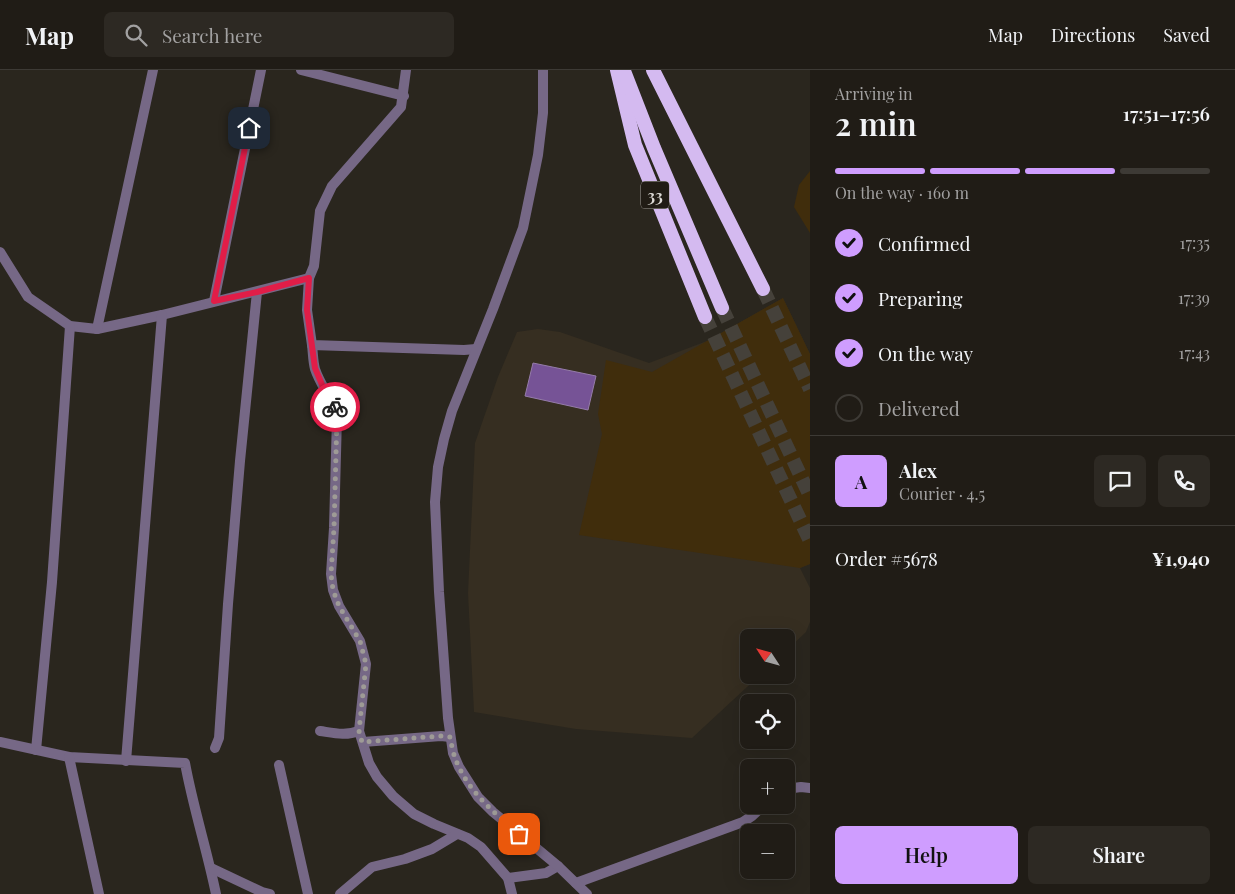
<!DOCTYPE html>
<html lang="en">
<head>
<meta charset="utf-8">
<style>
	body { margin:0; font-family:"Playfair Display",serif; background:#2d2923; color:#f1f3f6; height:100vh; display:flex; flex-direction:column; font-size:19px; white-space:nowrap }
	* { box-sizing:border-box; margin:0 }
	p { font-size:16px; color:#a2a1a1 }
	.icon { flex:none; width:28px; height:28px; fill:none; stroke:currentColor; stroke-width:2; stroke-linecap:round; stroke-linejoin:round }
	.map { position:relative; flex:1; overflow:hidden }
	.drawer { display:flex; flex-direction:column; background:#201c16; width:425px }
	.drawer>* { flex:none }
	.needle { width:32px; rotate:306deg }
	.fabs { position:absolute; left:740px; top:559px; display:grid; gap:10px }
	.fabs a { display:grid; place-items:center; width:55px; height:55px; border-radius:8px; background:#201c16; box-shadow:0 5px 20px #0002,0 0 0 1px #3d3a35; font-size:25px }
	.pin { position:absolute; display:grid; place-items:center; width:42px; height:42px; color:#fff; margin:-21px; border-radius:10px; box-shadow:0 2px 8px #0006 }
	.courier { position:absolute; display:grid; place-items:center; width:50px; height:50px; margin:-25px; border:4px solid #e11d48; border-radius:50%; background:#fff; color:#222; box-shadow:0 1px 6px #0007 }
	.overview em { font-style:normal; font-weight:600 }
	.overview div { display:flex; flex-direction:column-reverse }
	.overview { display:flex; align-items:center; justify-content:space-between; height:85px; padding:0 25px }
	h1 { font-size:32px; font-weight:600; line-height:38px }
	.bar { display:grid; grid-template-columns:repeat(4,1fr); gap:8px 5px; align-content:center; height:60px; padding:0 25px }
	.bar i { height:6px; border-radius:4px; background:#3d3a35 }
	.bar .active { background:#cf9dff }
	.bar p { grid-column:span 4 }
	.line { display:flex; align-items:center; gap:12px; padding:0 25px; border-top:1px solid #3d3a35 }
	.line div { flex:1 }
	.round { display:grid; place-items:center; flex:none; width:52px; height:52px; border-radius:8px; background:#2d2923 }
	ol { padding:0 25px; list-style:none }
	li { display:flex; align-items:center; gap:15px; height:55px }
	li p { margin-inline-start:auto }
	li .icon { padding:5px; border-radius:50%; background:#cf9dff; color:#111; stroke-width:4 }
	li:last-child { color:#a2a1a1 }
	li i { width:28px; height:28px; border:2px solid #3d3a35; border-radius:50% }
	.primary-button { display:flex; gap:10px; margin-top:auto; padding:10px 25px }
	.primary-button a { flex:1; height:58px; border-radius:8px; background:#cf9dff; color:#111; font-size:20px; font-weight:600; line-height:58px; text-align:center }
	.primary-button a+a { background:#2d2923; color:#f1f3f6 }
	header { display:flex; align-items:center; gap:30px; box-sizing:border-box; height:70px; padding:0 25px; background:#201c16; border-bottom:1px solid #3d3a35 }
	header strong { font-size:24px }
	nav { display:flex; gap:28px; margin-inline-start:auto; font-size:18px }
	.search { width:350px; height:45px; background:#2d2923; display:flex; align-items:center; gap:12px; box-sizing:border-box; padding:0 18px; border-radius:8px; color:#a2a1a1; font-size:19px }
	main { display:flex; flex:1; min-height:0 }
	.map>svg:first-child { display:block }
	.built { fill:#362e21 }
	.green { fill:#402d0c }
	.water { fill:#765396; stroke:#957ca9 }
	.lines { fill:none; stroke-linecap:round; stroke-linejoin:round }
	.trunk-tunnel { stroke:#45413a; stroke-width:14; stroke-dasharray:14 7; stroke-linecap:butt }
	.minor { stroke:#766886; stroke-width:10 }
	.tertiary { stroke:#766886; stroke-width:10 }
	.trunk { stroke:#d4baf0; stroke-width:14 }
	.done { stroke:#9e9b96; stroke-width:5; stroke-dasharray:0 9 }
	.route { stroke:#e11d48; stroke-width:6 }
	.labels { text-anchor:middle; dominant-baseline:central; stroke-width:5; stroke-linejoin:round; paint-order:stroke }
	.shield { fill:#211c15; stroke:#a5a19c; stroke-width:1 }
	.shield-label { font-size:16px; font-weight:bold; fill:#dddad6 }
</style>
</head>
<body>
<header>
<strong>Map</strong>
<div class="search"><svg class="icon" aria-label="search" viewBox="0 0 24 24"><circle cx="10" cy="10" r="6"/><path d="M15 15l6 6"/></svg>Search here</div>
<nav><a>Map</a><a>Directions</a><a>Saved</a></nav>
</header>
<main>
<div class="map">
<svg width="810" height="824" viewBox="0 0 810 824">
	<rect width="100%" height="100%" fill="#2a261e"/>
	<path class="built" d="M783,228l27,56v210l-10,4 10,20v34l-4,10 -20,19v-13h-37v37h11l-68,63 -116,-9 -102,-17 -6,-119 7,-150 23,-66 19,-45 21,-3 22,3 89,31 58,-22z"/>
	<g class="green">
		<path d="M810,101v62l-16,-26 5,-22z"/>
		<path d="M783,228l27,56v210l-10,4 -221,-33 23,-101 -4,-20 8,-54 46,12z"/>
	</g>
	<path class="water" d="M533,293l63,13 -8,34 -63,-14z"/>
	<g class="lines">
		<g class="trunk-tunnel">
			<path d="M763,219l47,100"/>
			<path d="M722,238l88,188"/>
			<path d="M705,247l105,224"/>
		</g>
		<g class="minor">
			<path d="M301,0l103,26"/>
			<path d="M406,0l-5,37 -69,79 -12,25 -6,55 -5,12 -2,32 5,35 152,5 12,-1"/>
			<path d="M0,182l28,45 42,29 27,3 65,-14 147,-37"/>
			<path d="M214,231l47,-231"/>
			<path d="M97,259l56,-259"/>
			<path d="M312,275c1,8 1,17 3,24 6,18 18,30 22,48l-3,111 -3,46 2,16 6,16 21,35 6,23 -7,67 10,32 8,14 16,19 21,18 20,10 34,14 13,9 27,31 4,16"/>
			<path d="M320,661c14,2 26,5 39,0"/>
			<path d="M0,672l69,15 116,6c8,44 22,87 31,131"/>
			<path d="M363,672l78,-6 9,1"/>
			<path d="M215,678l4,-10 9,-134 12,-143 17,-169"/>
			<path d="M36,680l16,-168 18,-256"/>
			<path d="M69,687l30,137"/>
			<path d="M126,691l36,-446"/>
			<path d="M279,695l29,129"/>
			<path d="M786,719l15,-2 9,1"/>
			<path d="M211,798l51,24 8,2"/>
			<path d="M508,808l38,-5 12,-7"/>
			<path d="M576,813l167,-61 9,-6 12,-11"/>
			<path d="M340,824l32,-27 33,-8 27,-10 25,-15"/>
		</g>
		<path class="tertiary" d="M543,0v43l-5,42 -15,73 -30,81 -41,102 -8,28 -6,28 -3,35 4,90 9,126 5,35 6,14 19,30 15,15 65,54 29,28"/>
		<g class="trunk">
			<path d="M617,0l18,75 70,172"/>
			<path d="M653,0l110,219"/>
			<path d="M624,1l30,77 68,160"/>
		</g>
	</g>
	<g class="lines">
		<path class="done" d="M335,337l2,10 -3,111 -3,46 2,16 6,16 21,35 6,23 -7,67 3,11 79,-6 9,1c2,10 4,21 9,30 13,28 37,47 60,67"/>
		<path class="route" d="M249,58l-35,173 43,-9 52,-14 -2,32 8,58 8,19 12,20"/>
	</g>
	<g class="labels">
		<rect class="shield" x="641" y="111.5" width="28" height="27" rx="4"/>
		<g class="shield-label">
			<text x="655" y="125">33</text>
		</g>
	</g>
</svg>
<div class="fabs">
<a><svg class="needle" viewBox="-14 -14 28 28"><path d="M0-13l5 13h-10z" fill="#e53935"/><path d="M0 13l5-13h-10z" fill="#a2a1a1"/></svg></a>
<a><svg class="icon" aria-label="locate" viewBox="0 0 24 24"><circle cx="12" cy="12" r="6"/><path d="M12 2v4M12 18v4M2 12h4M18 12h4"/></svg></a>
<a>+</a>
<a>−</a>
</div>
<div class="pin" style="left:519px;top:764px;background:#ea580c"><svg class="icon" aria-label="bag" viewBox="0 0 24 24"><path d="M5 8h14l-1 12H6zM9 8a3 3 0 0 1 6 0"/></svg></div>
<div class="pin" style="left:249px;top:58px;background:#1f2937"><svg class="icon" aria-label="home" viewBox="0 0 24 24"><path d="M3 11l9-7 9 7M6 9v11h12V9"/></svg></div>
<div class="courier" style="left:335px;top:337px"><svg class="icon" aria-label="bike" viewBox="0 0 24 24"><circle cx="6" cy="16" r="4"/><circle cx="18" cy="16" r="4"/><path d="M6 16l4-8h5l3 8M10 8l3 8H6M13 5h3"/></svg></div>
</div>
<section class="drawer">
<div class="overview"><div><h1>2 min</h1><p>Arriving in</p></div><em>17:51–17:56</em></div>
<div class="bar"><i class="active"></i><i class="active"></i><i class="active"></i><i></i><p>On the way · 160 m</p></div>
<ol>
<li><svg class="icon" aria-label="check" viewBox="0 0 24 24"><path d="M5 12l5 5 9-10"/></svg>Confirmed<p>17:35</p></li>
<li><svg class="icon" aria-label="check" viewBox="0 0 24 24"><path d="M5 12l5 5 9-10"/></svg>Preparing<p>17:39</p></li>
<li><svg class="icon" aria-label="check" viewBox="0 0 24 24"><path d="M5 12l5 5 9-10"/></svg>On the way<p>17:43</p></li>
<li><i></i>Delivered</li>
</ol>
<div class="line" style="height:90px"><b class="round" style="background:#cf9dff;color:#111">A</b><div><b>Alex</b><p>Courier · 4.5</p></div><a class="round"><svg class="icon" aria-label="chat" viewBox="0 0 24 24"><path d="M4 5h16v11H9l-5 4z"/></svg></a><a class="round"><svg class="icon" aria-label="phone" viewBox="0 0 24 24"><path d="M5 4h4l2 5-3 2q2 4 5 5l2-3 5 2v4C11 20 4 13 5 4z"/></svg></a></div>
<div class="line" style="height:65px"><div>Order #5678</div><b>¥1,940</b></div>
<div class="primary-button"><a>Help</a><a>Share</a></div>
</section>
</main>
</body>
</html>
